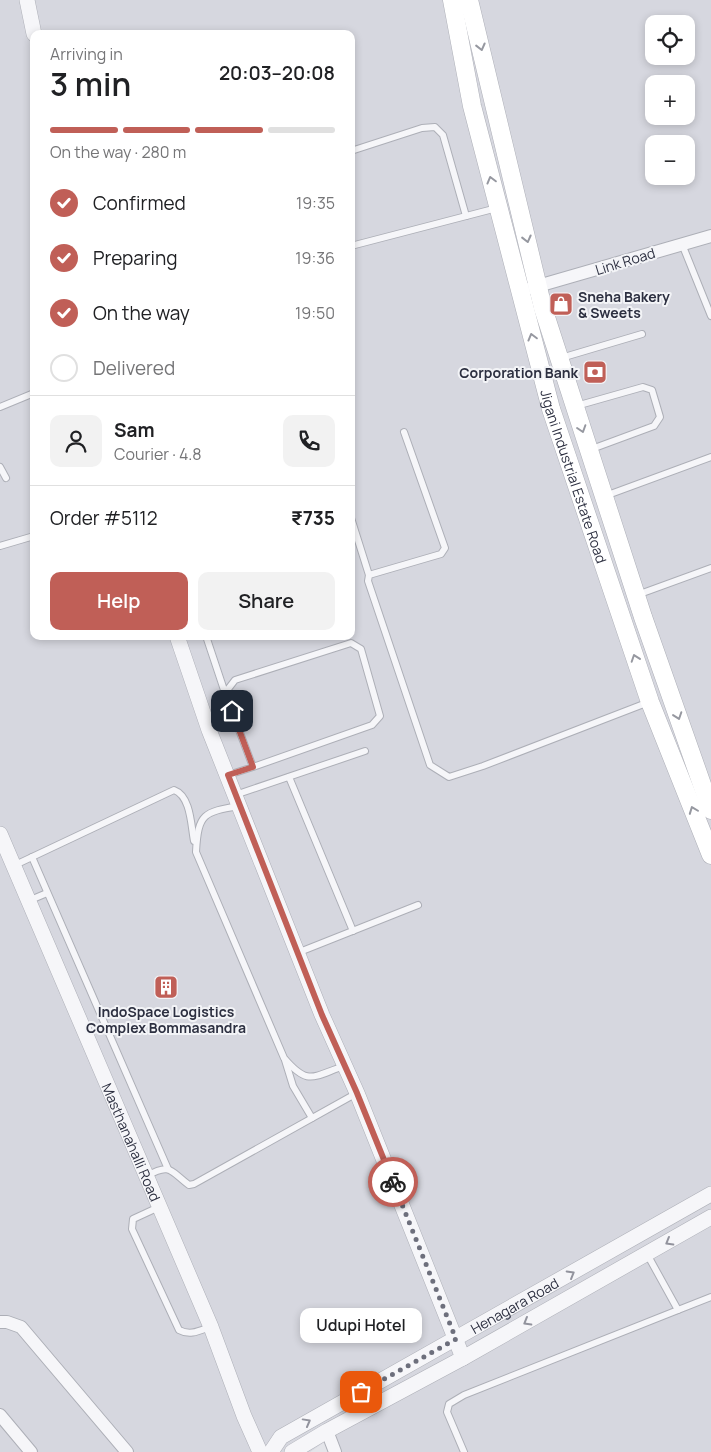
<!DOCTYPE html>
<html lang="en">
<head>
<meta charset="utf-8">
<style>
	body { margin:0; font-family:Manrope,sans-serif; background:#f2f2f2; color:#202124; height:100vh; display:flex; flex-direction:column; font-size:19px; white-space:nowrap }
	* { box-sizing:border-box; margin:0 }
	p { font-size:16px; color:#757577 }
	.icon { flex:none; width:28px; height:28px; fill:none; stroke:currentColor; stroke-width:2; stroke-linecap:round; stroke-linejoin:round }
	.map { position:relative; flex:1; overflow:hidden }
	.sheet { position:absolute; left:30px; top:30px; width:325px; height:610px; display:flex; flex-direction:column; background:#fff; border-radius:10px; box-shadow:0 2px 8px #0003 }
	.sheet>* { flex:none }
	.fabs { position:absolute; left:645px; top:15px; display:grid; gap:10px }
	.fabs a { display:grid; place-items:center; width:50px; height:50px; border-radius:10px; background:#fff; box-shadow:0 2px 8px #0003; font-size:25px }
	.pin { position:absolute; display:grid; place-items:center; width:42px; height:42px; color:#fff; margin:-21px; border-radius:10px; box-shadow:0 2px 8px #0006 }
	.courier { position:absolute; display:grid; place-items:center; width:50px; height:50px; margin:-25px; border:4px solid #c05f57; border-radius:50%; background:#fff; color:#222; box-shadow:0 1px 6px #0007 }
	.bubble { position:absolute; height:35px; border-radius:10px; background:#fff; box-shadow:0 2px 8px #0003; font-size:16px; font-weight:600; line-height:35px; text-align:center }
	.headline em { font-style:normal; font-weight:600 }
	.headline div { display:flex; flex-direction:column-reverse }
	.headline { display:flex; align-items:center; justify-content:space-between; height:85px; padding:0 20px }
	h1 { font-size:32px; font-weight:600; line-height:38px }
	.bar { display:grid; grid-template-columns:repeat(4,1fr); gap:8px 5px; align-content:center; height:60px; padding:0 20px }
	.bar i { height:6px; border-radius:4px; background:#e0e0e0 }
	.bar .current { background:#c05f57 }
	.bar p { grid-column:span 4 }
	.line { display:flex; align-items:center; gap:12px; padding:0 20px; border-top:1px solid #e0e0e0 }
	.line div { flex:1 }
	.round { display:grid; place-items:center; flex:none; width:52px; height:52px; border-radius:10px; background:#f2f2f2 }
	ol { padding:0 20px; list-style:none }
	li { display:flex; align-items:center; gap:15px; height:55px }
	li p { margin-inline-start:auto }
	li .icon { padding:5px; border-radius:50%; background:#c05f57; color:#fff; stroke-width:4 }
	li:last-child { color:#757577 }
	li i { width:28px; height:28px; border:2px solid #e0e0e0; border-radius:50% }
	.button { display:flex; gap:10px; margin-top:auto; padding:10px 20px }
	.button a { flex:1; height:58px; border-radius:10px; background:#c05f57; color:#fff; font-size:20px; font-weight:600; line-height:58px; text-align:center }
	.button a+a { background:#f2f2f2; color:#202124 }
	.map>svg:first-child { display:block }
	.built { fill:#d6d7df; fill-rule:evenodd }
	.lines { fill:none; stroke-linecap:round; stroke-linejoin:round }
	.service-casing { stroke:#adafb7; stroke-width:8 }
	.minor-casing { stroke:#adafb7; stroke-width:14 }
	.tertiary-casing { stroke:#adafb7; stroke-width:16 }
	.secondary-casing { stroke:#adafb7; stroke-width:19 }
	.service { stroke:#f6f6f9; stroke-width:6 }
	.minor { stroke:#f6f6f9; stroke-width:12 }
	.tertiary { stroke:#f6f6f9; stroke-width:15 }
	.secondary { stroke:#fff; stroke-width:18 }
	.oneway { stroke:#9698a0 }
	.oneway2 { stroke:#92939d }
	.done { stroke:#6d6f7c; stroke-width:5; stroke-dasharray:0 9 }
	.route { stroke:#c05f57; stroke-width:6 }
	.labels { text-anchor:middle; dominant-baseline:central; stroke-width:4; stroke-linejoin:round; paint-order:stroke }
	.street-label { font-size:14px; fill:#2d3041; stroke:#f3f4f7 }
	.poi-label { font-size:14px; font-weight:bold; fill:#2d3041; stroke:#f3f4f7; text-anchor:start }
</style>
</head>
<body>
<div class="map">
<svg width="711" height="1452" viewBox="0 0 711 1452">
	<rect width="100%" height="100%" fill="#e4e5ea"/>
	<path class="built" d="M0,0h711v1452h-375l-7,-13 -19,13h-310zM654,24h32v32h-32zM34,34h317v602h-317zM654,84h32v32h-32zM654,144h32v32h-32z"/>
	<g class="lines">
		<g class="service-casing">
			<g id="service">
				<path d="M351,151l71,-23 13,-1 8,8 23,81"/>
				<path d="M682,244l29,72"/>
				<path d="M351,246l146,-38"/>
				<path d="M561,358l81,-24"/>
				<path d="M576,406l67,-19 9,3 8,27 -6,9 -65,24"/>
				<path d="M0,407l34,-14"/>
				<path d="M404,432l41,116 -4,6 -72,21 -1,6 62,184 19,12 34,-11 166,-64"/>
				<path d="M0,467l6,11"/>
				<path d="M605,496l106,-39"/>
				<path d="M351,518l18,57"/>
				<path d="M0,546l34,-10"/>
				<path d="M637,595l74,-27"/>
				<path d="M206,636l19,57"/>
				<path d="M228,775l25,-8 119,-42 8,-9 -19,-67 -10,-6 -116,37 -10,13 28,74"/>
				<path d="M289,777l64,154"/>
				<path d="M235,795l130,-44"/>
				<path d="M239,806c-35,6 -41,7 -43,46l88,206c24,28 28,19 60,8"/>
				<path d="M32,857l136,312"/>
				<path d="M13,866l161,-76c17,6 17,36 20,51"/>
				<path d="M28,901l19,-8"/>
				<path d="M297,953l121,-48"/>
				<path d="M285,1060l8,26 19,32"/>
				<path d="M147,1176c24,-14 24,-4 42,9l5,-1 163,-91"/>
				<path d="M159,1207l-26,12 -1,10 47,101c11,6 20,1 31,-3"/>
				<path d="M678,1310l33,-13"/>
				<path d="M464,1452l-17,-40 2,-8 15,-9 214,-85 -31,-56"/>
			</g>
		</g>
		<g class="minor-casing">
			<g id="minor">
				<path d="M531,288l180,-52"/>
				<path d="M0,1322h7l14,5 106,125"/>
				<path d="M0,1415l31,37"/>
				<path d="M327,1431l8,21"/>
			</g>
		</g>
		<g class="tertiary-casing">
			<g id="tertiary">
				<path d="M27,0l7,34"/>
				<path d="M177,636l32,94 113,285 35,78 106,265"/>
				<path id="s1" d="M0,834l211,493 33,89 16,36"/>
				<path id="s2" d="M271,1452l10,-15 430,-243"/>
				<path d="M292,1452l35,-21 136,-73 248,-141"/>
			</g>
		</g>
		<g class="secondary-casing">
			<g id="secondary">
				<path id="s3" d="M452,0l20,106 79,303 99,293 61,153"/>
				<path d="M469,0l74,308 100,309 68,193"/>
			</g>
		</g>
		<use href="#service" class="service"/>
		<use href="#minor" class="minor"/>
		<use href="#tertiary" class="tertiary"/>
		<use href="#secondary" class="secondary"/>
	</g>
	<defs><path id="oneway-chevron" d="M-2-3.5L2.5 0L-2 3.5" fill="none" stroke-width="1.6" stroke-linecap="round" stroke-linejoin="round" transform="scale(1.25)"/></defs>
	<g class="oneway">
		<use href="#oneway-chevron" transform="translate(481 47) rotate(76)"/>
		<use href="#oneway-chevron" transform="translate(491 180) rotate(-105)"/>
		<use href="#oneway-chevron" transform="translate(527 239) rotate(76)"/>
		<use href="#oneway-chevron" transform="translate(532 337) rotate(-105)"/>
		<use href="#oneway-chevron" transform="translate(582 429) rotate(72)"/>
		<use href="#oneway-chevron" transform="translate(635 658) rotate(-109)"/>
		<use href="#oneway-chevron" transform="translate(678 716) rotate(71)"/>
		<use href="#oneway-chevron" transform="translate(693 810) rotate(-111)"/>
	</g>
	<g class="oneway2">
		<use href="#oneway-chevron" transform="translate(669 1242) rotate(150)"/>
		<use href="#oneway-chevron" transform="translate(571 1274) rotate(-30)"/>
		<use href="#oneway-chevron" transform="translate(527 1322) rotate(150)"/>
		<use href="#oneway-chevron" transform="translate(307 1422) rotate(-29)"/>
	</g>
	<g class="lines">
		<path class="done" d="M361,1392l95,-53 -63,-157"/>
		<path class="route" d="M232,711l21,56 -25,8 94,240 35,78 36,89"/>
	</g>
	<defs>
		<g id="shop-square" transform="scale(1.25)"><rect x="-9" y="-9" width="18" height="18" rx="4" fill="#c05f57" stroke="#f3f4f7"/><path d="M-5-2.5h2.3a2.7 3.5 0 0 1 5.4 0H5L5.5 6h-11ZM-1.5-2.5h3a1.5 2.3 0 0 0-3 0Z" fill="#fff"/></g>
		<g id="bank-square" transform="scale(1.25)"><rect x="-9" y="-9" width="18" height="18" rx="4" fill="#c05f57" stroke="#f3f4f7"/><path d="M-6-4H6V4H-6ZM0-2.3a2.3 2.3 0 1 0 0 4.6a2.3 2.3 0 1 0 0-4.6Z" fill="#fff"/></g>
		<g id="building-square" transform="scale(1.25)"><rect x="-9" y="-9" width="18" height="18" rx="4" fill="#c05f57" stroke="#f3f4f7"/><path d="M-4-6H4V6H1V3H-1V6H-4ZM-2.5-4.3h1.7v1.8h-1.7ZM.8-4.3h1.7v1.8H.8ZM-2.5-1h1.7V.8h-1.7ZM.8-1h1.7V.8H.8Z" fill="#fff"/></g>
	</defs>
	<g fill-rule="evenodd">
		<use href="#shop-square" x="561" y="304"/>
		<use href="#bank-square" x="595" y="372"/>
		<use href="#building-square" x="166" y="987"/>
	</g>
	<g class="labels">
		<g class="street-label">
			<text transform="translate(625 261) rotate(-17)">Link Road</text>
			<text stroke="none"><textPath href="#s3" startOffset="492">Jigani Industrial Estate Road</textPath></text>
			<text stroke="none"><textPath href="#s1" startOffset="335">Masthanahalli Road</textPath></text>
			<text stroke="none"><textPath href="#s2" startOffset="286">Henagara Road</textPath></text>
		</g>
		<g class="poi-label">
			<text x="578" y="296">Sneha Bakery<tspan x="578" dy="16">&amp; Sweets</tspan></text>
			<text x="578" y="372" text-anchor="end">Corporation Bank</text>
			<text x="166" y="1011" text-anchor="middle">IndoSpace Logistics<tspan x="166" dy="16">Complex Bommasandra</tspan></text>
		</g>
	</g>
</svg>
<div class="fabs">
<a><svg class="icon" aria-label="locate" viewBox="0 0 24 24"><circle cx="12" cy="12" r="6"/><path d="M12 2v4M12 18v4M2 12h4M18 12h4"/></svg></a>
<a>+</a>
<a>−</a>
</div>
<div class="pin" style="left:361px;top:1392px;background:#ea580c"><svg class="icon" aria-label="bag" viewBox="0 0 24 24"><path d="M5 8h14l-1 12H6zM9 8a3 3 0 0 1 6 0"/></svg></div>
<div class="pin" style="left:232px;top:711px;background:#1f2937"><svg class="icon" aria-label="home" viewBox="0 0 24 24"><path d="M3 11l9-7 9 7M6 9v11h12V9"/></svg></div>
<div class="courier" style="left:393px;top:1182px"><svg class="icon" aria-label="bike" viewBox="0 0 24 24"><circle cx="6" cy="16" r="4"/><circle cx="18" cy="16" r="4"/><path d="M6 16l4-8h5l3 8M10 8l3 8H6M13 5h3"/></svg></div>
<div class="bubble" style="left:300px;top:1308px;width:122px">Udupi Hotel</div>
<section class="sheet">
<div class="headline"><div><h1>3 min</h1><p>Arriving in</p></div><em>20:03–20:08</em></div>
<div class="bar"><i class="current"></i><i class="current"></i><i class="current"></i><i></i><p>On the way · 280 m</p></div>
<ol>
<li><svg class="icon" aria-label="check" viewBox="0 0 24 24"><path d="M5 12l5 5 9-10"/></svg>Confirmed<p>19:35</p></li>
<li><svg class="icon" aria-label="check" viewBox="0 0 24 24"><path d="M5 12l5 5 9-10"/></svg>Preparing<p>19:36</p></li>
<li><svg class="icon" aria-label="check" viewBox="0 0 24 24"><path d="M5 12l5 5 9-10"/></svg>On the way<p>19:50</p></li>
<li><i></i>Delivered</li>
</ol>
<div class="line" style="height:90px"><a class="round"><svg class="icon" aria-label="person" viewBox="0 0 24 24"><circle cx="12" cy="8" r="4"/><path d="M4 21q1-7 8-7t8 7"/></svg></a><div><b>Sam</b><p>Courier · 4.8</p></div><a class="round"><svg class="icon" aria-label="phone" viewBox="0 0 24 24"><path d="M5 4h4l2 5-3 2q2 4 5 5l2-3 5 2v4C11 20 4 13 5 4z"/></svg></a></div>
<div class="line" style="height:65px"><div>Order #5112</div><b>₹735</b></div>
<div class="button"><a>Help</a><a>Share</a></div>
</section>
</div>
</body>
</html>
